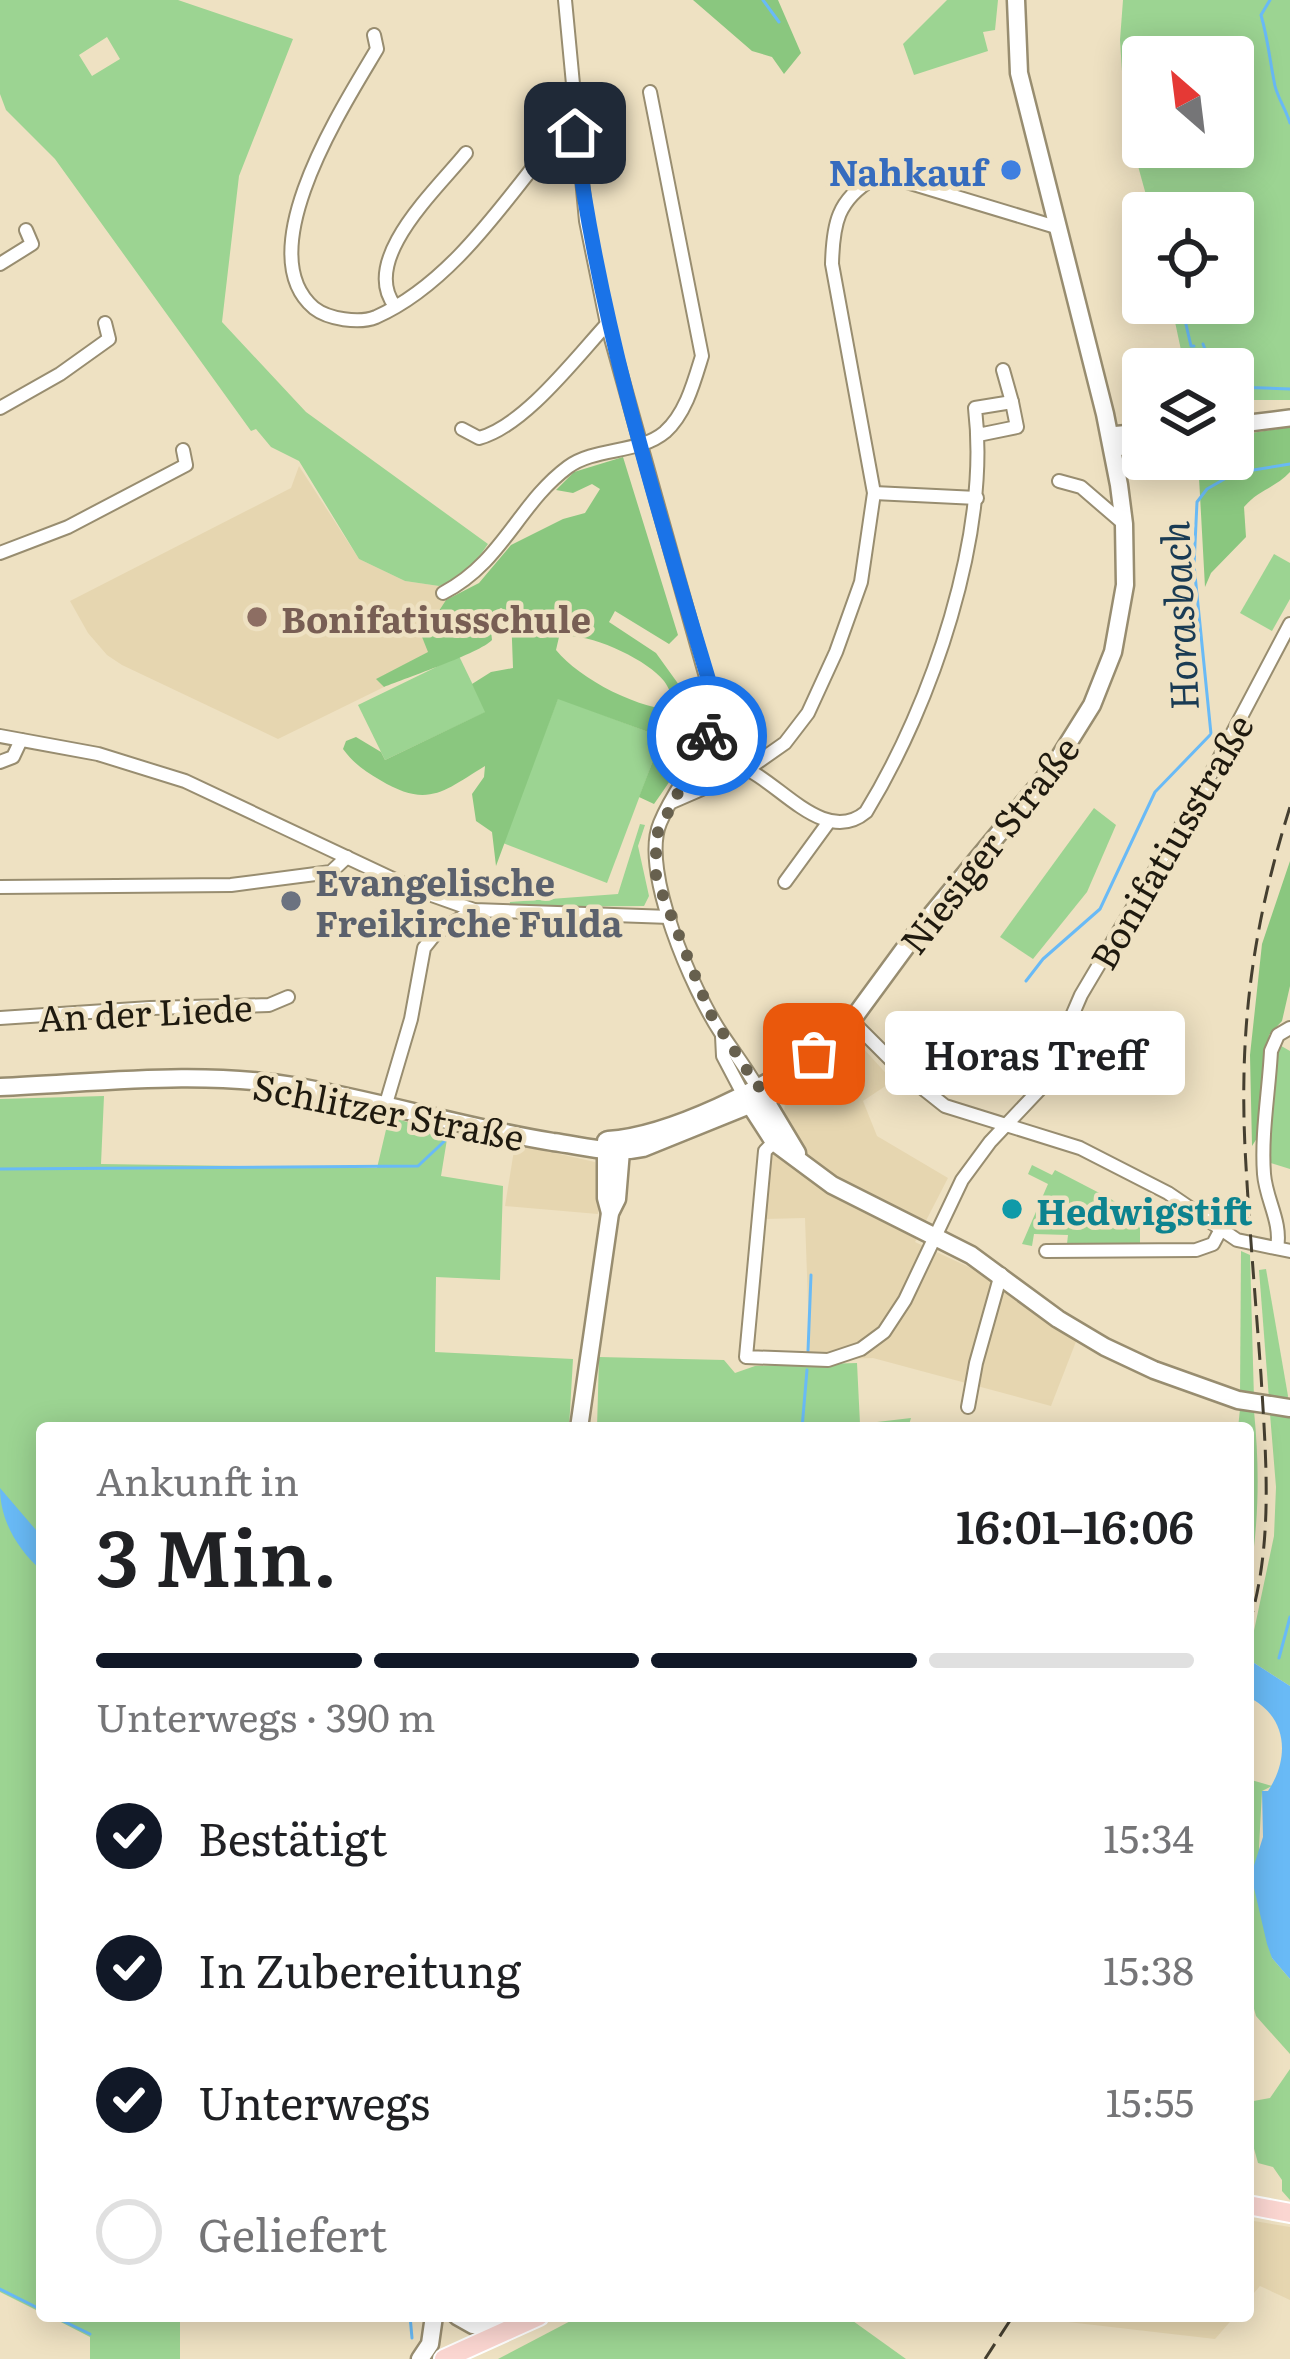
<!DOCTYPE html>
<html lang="de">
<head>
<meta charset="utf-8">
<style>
	body { margin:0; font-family:Literata,serif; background:#f2f2f2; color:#202124; height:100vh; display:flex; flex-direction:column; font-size:45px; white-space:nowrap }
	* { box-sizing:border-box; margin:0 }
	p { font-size:39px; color:#757577 }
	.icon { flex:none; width:66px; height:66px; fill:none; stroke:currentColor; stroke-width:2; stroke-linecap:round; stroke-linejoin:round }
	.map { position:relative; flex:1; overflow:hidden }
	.details { position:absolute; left:36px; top:1422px; width:1218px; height:900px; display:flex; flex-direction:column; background:#fff; border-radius:12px; box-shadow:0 6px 30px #0003 }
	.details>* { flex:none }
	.needle { width:78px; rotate:332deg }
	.fabs { position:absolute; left:1122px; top:36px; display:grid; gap:24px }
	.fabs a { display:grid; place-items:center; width:132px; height:132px; border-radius:12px; background:#fff; box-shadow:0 6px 30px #0003; font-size:60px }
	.pin { position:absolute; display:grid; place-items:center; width:102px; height:102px; color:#fff; margin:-51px; border-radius:24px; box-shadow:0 6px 18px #0006 }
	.courier { position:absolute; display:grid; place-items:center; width:120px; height:120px; margin:-60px; border:9px solid #1a73e8; border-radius:50%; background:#fff; color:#222; box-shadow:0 3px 15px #0007 }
	.bubble { position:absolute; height:84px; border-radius:12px; background:#fff; box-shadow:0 6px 30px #0003; font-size:39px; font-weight:600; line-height:84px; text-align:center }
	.summary em { font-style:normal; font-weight:600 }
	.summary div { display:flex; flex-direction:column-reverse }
	.summary { display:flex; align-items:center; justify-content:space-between; height:204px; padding:0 60px }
	h1 { font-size:78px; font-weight:600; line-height:90px }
	.bar { display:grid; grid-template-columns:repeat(4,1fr); gap:18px 12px; align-content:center; height:144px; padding:0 60px }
	.bar i { height:15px; border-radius:9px; background:#e0e0e0 }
	.bar .current { background:#111827 }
	.bar p { grid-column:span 4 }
	ol { padding:0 60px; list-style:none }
	li { display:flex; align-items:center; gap:36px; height:132px }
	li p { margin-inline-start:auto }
	li .icon { padding:12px; border-radius:50%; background:#111827; color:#fff; stroke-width:4 }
	li:last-child { color:#757577 }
	li i { width:66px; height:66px; border:6px solid #e0e0e0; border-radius:50% }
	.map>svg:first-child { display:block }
	.built { fill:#e6d6b0 }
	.green { fill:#9cd492; fill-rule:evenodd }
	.forest { fill:#8ac77f }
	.water { fill:#69baf6 }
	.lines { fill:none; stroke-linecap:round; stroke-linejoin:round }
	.stream { stroke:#69baf6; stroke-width:3 }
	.minor-casing { stroke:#988d70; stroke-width:16 }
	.tertiary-casing { stroke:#988d70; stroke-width:20 }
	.secondary-casing { stroke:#988d70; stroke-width:21 }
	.primary-casing { stroke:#fff; stroke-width:22 }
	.minor { stroke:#fff; stroke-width:12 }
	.tertiary { stroke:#fff; stroke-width:15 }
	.secondary { stroke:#fff; stroke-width:16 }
	.primary { stroke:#fbd6d1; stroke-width:18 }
	.rail { stroke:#453f30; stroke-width:3; stroke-dasharray:18 9; stroke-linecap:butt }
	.done { stroke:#67604e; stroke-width:12; stroke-dasharray:0 21.6 }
	.route { stroke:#1a73e8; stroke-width:15 }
	.shop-dot { fill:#3f7fe0; stroke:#eee1c2; stroke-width:4.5 }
	.education-dot { fill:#8d6e63; stroke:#eee1c2; stroke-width:4.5 }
	.worship-dot { fill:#6b7280; stroke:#eee1c2; stroke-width:4.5 }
	.culture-dot { fill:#0f9aa8; stroke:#eee1c2; stroke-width:4.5 }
	.labels { text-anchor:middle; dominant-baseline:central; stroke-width:9; stroke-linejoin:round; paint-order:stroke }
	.shop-label { font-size:36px; font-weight:bold; fill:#366cbe; stroke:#eee1c2; text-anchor:end }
	.education-label { font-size:36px; font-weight:bold; fill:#785e54; stroke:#eee1c2; text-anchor:start }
	.street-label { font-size:36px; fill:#1f1a0f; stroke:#eee1c2 }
	.worship-label { font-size:36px; font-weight:bold; fill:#5b616d; stroke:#eee1c2; text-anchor:start }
	.culture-label { font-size:36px; font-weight:bold; fill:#0d838f; stroke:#eee1c2; text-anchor:start }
	.water-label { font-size:39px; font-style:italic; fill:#193b54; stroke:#eee1c2 }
</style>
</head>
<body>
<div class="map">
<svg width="1290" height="2359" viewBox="0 0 1290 2359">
	<rect width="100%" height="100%" fill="#eee1c2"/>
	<g class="built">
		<path d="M299,466l60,93 46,22 34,5 7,14 -24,37 7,15 -52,27 7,8 -106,52 -156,-74 -15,-10 -19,-22 -18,-32 221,-113z"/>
		<path d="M852,1036l41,45 -30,20 14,35 71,42 -33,64 73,34 89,63 -26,67 -178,-48 -63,2 -5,-142 -41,1 6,-64 26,-19 -12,-19 1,-19z"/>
		<path d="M515,1144l80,18 4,16 -1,36 -93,-8z"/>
		<path d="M1248,2220l42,7v73l-30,-14 -12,14z"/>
		<path d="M1044,2316h191l-20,23 -173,-20z"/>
	</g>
	<g class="green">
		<path d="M0,0h178l115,39 -54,137 -17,146 84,90 182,132 -21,30 -28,12 -34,-5 -46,-22 -60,-98 -28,-14 -15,-18 -5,2 -196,-272 -49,-49 -6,-16zM107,37l13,22 -28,17 -13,-21z"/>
		<path d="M947,0h51l-3,30 -12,2 5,19 -74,24 -11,-31z"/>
		<path d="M1123,0h167v400h-57v-31h-48l-14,-66h62v-90h-82l-26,-94 -5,-79zM1143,57h90v90h-90z"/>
		<path d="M1274,554l16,9v36l-18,32 -32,-18z"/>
		<path d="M459,656l27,56 -101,48 -27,-55z"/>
		<path d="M558,698l104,39 -55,146 -104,-40z"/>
		<path d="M1094,808l22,17 -29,67 -54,67 -33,-22z"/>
		<path d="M640,824l5,1 -7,21 11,50 -5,10 -135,1 1,-5 108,-8z"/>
		<path d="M1276,1043l14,8v118l-22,-7z"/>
		<path d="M104,1096l-3,68 276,4 12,-51 59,16 -7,43 62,10 -3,94 -64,-3 -1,75 138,7 -4,69h-527v885l-42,-21v-1193z"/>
		<path d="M1032,1165l20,10 3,-5 56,29 29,22v24l-73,-1 1,-9 -34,-1 -2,12 -10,-2 26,-60 -20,-10z"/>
		<path d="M1241,1251l9,4 4,144 -14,-2z"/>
		<path d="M1266,1269l22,127 -1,6 -18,-3 -10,-129z"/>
		<path d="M599,1357l125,3 11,13 20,-7 102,-3 3,61 51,-6 -3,10h-311z"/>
		<path d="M1240,1409l14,2c6,60 5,117 -6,177v-160h-10z"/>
		<path d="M1270,1414l20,2v270l-42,-27 26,-123 2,-49z"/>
		<path d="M1248,1779l24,7 -10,5 -3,56 13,111 18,21v75l-34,-38 -8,-29z"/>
		<path d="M1290,2069v131l-8,-9v-11l-9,-13 -15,-4 -10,-36v-25l22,-4z"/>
		<path d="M49,2316h131v43h-90v-22z"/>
		<path d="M580,2316h266l60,43h-408z"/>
	</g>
	<g class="forest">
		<path d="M693,0h85l23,53 -17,21 -12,-17 -20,-6z"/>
		<path d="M1290,427v45c-15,16 -32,18 -46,35l2,30 -35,36 -6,14 -7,-128h35v-23z"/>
		<path d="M623,457l55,178 -9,9 -54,-33 -6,11 47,31 36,50 -13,2c-8,-8 -9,-16 -15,-24 -17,-22 -79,-51 -105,-44l-3,13c26,32 96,67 138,60 1,37 -19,64 -40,94l-15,-7 23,-60 -104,-38 -62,167 -4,-34 -16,-11 -4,-27 12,-17 1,-11c-41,25 -57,43 -105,14 -15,-9 -26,-16 -37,-31l3,-8 10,-4 25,15 4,8 100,-48 -13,-28 19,-12 22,-4 -2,-55 -10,-5 -23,12 13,11 1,9c-12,13 -86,38 -108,47l-8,-8 52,-27 -6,-15 24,-37 33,-17 32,-38 52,-26 22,-6 15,-24 -8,-5 -19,9 -17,-3 18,-18z"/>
		<path d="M1290,861v125l-8,35 -13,14 -10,100 -7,11 -2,-91 12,-111z"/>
	</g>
	<g class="water">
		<path d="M0,1488l42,49v34c-25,-22 -42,-51 -42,-83z"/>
		<path d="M1248,1659l42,27v293l-18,-21 -5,-14 -16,-69 12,-38 -1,-46h6c22,-33 20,-75 -20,-94z"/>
	</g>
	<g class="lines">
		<g class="stream">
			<path d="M763,0l16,22"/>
			<path d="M1270,0l-9,15c7,24 9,47 14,71 3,12 11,24 15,37"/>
			<path d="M1181,303l10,43h3"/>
			<path d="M1203,344l10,25"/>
			<path d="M1233,387l57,2"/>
			<path d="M1026,981l17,-22 57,-50 55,-117 56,-58 -17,-169 3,-63 10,-13 28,-16 55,-9"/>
			<path d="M0,1169l418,-3 33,-31"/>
			<path d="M808,1351l3,-76"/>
			<path d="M802,1428l5,-58"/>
			<path d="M1279,1658l11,-41"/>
			<path d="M0,2289l42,21"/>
			<path d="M53,2316l37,18"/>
			<path d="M410,2316l2,22"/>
		</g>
		<g class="minor-casing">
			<g id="minor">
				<path d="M565,0l21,221 21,103 104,371c0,64 -30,77 -51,128 -20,48 33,168 61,210 12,18 25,35 36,54"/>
				<path d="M374,35l3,14c-33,56 -129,203 -63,259 14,11 45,16 62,9 74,-33 126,-112 176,-174l23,-10"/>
				<path d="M0,264l32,-20 -6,-14"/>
				<path d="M395,306c-36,-46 42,-117 71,-153"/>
				<path d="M1003,370l9,32"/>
				<path d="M0,408l60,-34 49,-35 -4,-16"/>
				<path d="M462,429l17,9c45,-12 96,-79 128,-114"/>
				<path d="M1059,481l22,6 43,37"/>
				<path d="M874,493l103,5"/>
				<path d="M0,553l68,-26 118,-62 -3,-15"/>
				<path d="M443,593c60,-31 75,-89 125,-126 27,-20 71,-13 97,-35 21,-19 29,-50 37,-76l-52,-264"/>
				<path d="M0,736l98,18 87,27 227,107 62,22 196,7"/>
				<path d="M698,759c17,3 39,5 54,13 34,19 76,72 114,40 66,-108 124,-277 109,-404l37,-6 5,25 -39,8"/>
				<path d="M0,762l13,-5 8,-17"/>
				<path d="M672,802l76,-33 37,-26 23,-30 28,-61 25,-70 13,-89 -42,-229c1,-40 5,-64 42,-86l23,1 159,48"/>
				<path d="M785,882l43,-59"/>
				<path d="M0,887l231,-2 100,-13 16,-15"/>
				<path d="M0,1018l150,-10 119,-3 19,-8"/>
				<path d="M852,1021l54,54 39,31 135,42 88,45 69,47 53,11"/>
				<path d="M722,1036l1,20 20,38"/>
				<path d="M385,1107l26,-88 13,-71 12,-15 38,-23"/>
				<path d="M774,1142l-9,9 -19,206 82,3 33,-11 23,-17 21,-32 57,-120 28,-38 51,-54 40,-93 122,-206 87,-165"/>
				<path d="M1277,1248c5,-26 -11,-48 -13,-74 -3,-40 5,-83 7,-123l7,-16 12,-7"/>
				<path d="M1046,1251l150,-1 17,-6 7,-13"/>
				<path d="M968,1407l8,-44 25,-89"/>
			</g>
		</g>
		<g class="tertiary-casing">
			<g id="tertiary">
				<path d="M1233,425l57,-7"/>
				<path d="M1110,435l33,-3"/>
				<path d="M1113,449l30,-6"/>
			</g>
		</g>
		<g class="secondary-casing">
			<g id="secondary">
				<path d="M0,1087c96,-4 198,-17 293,-1 88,15 172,42 260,56 31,4 59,13 90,6l141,-57 38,-30 91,-124 139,-168 40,-64 21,-53 12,-67 -1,-61 -5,-39 -14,-71 -86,-341 -3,-73"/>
				<path d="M761,1093l36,60"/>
				<path d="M743,1094l31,48 58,43 139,70 87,64 47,28 49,23 84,30 52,8"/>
				<path d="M608,1140c63,-4 160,-54 212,-90"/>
				<path d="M606,1141v57l4,15"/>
				<path d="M579,1428l31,-215 7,-14 5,-60"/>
				<path d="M457,2316l16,9 39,3"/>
				<path d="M420,2359l10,-15 4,-28"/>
			</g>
		</g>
		<g class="primary-casing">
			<g id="primary">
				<path d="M1248,2205l42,8"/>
				<path d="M444,2359l95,-43"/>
			</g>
		</g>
		<use href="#minor" class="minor"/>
		<use href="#tertiary" class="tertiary"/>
		<use href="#secondary" class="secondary"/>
		<use href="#primary" class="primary"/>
		<g class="rail">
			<path d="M1248,1628c26,-83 18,-168 13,-253 -5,-69 -11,-139 -15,-209 -8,-130 5,-235 44,-359"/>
			<path d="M985,2359l28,-43"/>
		</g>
	</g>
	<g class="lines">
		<path class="done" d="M707,736l-51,100v42l54,135 48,74 33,-16 23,-17"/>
		<path class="route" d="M575,133c24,187 79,365 133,545l3,33 -4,25"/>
	</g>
	<circle class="shop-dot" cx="1011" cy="170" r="12"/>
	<circle class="education-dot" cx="257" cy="617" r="12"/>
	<circle class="worship-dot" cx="291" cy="901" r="12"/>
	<circle class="culture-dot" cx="1012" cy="1209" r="12"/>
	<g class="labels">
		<g class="shop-label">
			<text x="987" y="170">Nahkauf</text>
		</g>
		<g class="education-label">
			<text x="281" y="617">Bonifatiusschule</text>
		</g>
		<g class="street-label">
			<text transform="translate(1170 841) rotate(-60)">Bonifatiusstraße</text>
			<text transform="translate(988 844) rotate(-52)">Niesiger Straße</text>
			<text transform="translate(145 1011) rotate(-3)">An der Liede</text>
			<text transform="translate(389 1110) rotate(11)">Schlitzer Straße</text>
		</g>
		<g class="worship-label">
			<text x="315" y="880">Evangelische<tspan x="315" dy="41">Freikirche Fulda</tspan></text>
		</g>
		<g class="culture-label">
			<text x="1036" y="1209">Hedwigstift</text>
		</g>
		<g class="water-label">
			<text transform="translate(1177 616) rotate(-93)">Horasbach</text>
		</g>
	</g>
</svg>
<div class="fabs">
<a><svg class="needle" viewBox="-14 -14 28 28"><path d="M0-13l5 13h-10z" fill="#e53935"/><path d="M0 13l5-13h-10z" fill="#757577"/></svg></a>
<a><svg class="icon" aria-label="locate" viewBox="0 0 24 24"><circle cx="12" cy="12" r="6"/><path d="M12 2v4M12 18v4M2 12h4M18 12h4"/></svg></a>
<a><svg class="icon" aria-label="layers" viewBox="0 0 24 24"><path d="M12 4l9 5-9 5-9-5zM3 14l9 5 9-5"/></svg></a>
</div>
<div class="pin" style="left:814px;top:1054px;background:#ea580c"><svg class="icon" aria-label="bag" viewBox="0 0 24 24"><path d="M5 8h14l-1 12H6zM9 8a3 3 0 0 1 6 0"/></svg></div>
<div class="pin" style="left:575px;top:133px;background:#1f2937"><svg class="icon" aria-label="home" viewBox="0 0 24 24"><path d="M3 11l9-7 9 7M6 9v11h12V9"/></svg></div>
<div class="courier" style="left:707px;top:736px"><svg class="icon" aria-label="bike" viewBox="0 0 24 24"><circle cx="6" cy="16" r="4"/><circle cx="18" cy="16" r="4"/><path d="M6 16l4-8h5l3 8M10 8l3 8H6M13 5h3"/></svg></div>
<div class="bubble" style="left:885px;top:1011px;width:300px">Horas Treff</div>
<section class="details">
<div class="summary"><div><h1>3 Min.</h1><p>Ankunft in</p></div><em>16:01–16:06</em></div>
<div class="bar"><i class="current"></i><i class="current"></i><i class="current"></i><i></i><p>Unterwegs · 390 m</p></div>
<ol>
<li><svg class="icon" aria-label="check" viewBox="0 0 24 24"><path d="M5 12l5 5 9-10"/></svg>Bestätigt<p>15:34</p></li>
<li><svg class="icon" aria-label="check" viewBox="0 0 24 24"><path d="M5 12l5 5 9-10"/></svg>In Zubereitung<p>15:38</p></li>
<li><svg class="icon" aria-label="check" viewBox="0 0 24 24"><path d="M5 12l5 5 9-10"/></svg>Unterwegs<p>15:55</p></li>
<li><i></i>Geliefert</li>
</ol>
</section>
</div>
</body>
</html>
